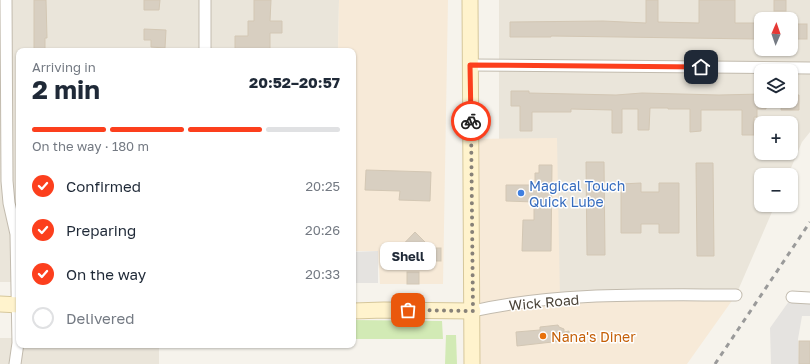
<!DOCTYPE html>
<html lang="en">
<head>
<meta charset="utf-8">
<style>
	body { margin:0; font-family:"Golos Text",sans-serif; background:#f6f6f7; color:#1f2937; height:100vh; display:flex; flex-direction:column; font-size:15px; white-space:nowrap }
	* { box-sizing:border-box; margin:0 }
	p { font-size:13px; color:#747a83 }
	.icon { flex:none; width:22px; height:22px; fill:none; stroke:currentColor; stroke-width:2; stroke-linecap:round; stroke-linejoin:round }
	.map { position:relative; flex:1; overflow:hidden }
	.details { position:absolute; left:16px; top:48px; width:340px; height:300px; display:flex; flex-direction:column; background:#fff; border-radius:8px; box-shadow:0 1px 3px #0004 }
	.details>* { flex:none }
	.needle { width:26px; rotate:2deg }
	.buttons { position:absolute; left:754px; top:12px; display:grid; gap:8px }
	.buttons a { display:grid; place-items:center; width:44px; height:44px; border-radius:8px; background:#fff; box-shadow:0 1px 3px #0004; font-size:20px }
	.pin { position:absolute; display:grid; place-items:center; width:34px; height:34px; color:#fff; margin:-17px; border-radius:8px; box-shadow:0 2px 6px #0006 }
	.courier { position:absolute; display:grid; place-items:center; width:40px; height:40px; margin:-20px; border:3px solid #fc3f1d; border-radius:50%; background:#fff; color:#222; box-shadow:0 1px 5px #0007 }
	.bubble { position:absolute; height:28px; border-radius:8px; background:#fff; box-shadow:0 1px 3px #0004; font-size:13px; font-weight:700; line-height:28px; text-align:center }
	.overview em { font-style:normal; font-weight:700 }
	.overview div { display:flex; flex-direction:column-reverse }
	.overview { display:flex; align-items:center; justify-content:space-between; height:68px; padding:0 16px }
	h1 { font-size:26px; font-weight:700; line-height:30px }
	.bar { display:grid; grid-template-columns:repeat(4,1fr); gap:6px 4px; align-content:center; height:48px; padding:0 16px }
	.bar i { height:5px; border-radius:3px; background:#e0e1e3 }
	.bar .current { background:#fc3f1d }
	.bar p { grid-column:span 4 }
	ol { padding:0 16px; list-style:none }
	li { display:flex; align-items:center; gap:12px; height:44px }
	li p { margin-inline-start:auto }
	li .icon { padding:4px; border-radius:50%; background:#fc3f1d; color:#fff; stroke-width:4 }
	li:last-child { color:#747a83 }
	li i { width:22px; height:22px; border:2px solid #e0e1e3; border-radius:50% }
	.map>svg:first-child { display:block }
	.residential { fill:#eae5da; fill-rule:evenodd }
	.commercial { fill:#f7ead8 }
	.green { fill:#d2eab5 }
	.parking { fill:#e5e3e0 }
	.building { fill:#d8cfc1; stroke:#d3c7b4 }
	.lines { fill:none; stroke-linecap:round; stroke-linejoin:round }
	.street-casing { stroke:#c2bbae; stroke-width:13 }
	.secondary-casing { stroke:#d6c79b; stroke-width:17 }
	.street { stroke:#fff; stroke-width:11 }
	.secondary { stroke:#fff3cd; stroke-width:15 }
	.rail { stroke:#9a9a9a; stroke-width:3; stroke-dasharray:5 5; stroke-linecap:butt }
	.done { stroke:#878178; stroke-width:4; stroke-dasharray:0 7.2 }
	.route { stroke:#fc3f1d; stroke-width:5 }
	.shop-dot { fill:#3f7fe0; stroke:#fff; stroke-width:1.5 }
	.food-dot { fill:#e8710a; stroke:#fff; stroke-width:1.5 }
	.labels { text-anchor:middle; dominant-baseline:central; stroke-width:3; stroke-linejoin:round; paint-order:stroke }
	.shop-label { font-size:14px; fill:#366cbe; stroke:#fff; text-anchor:start }
	.street-label { font-size:14px; fill:#4b4439; stroke:#fff }
	.food-label { font-size:14px; fill:#c56008; stroke:#fff; text-anchor:start }
</style>
</head>
<body>
<div class="map">
<svg width="810" height="364" viewBox="0 0 810 364">
	<rect width="100%" height="100%" fill="#f6f3ec"/>
	<g class="residential">
		<path d="M0,0h339l-1,51h-319v231h-19z"/>
		<path d="M499,0h311v132l-8,10 -14,33h-27v30h14l-39,90 -176,4 -61,-160zM761,19h30v30h-30zM761,71h30v30h-30zM761,123h30v30h-30z"/>
		<path d="M0,338h19v7h140v19h-159z"/>
	</g>
	<g class="commercial">
		<path d="M339,0h109l-5,284h-63l-2,-33h-25v-200h-15z"/>
		<path d="M557,138l3,161 176,-4 -49,69h-215l-1,-225z"/>
	</g>
	<g class="green">
		<path d="M353,320l89,1 1,18h-90z"/>
		<path d="M446,335h10l1,29h-12z"/>
	</g>
	<g class="parking">
		<path d="M378,251v32h-25v-31z"/>
		<path d="M792,297l18,1v18h-8l-4,23 1,25h-28l-1,-36z"/>
	</g>
	<g class="building">
		<path d="M34,0h12l1,38h-2v13h-11z"/>
		<path d="M144,0h16l-1,10h-15z"/>
		<path d="M254,0h17l-1,21h12v12h-12v17l-35,-1v-13h13v-15h6z"/>
		<path d="M646,0h12v22l41,1v-23h36v23h21v16l-205,-3v1h-41v-15l93,-1 43,2z"/>
		<rect x="774" y="0" width="12" height="11"/>
		<rect x="791" y="24" width="16" height="15"/>
		<path d="M144,29l22,1 -1,18 -14,-1v-7h-7z"/>
		<path d="M511,91h18v2l87,2 26,-2 77,2 42,-1v7h5v8h-9v8h-3v18h-12v-25h-41v21l-11,1v-23h-22v-1h-18l-1,22h-11v-21h-16v24h-10v-23l-41,-1v3h-39v19h-12v-25h-9z"/>
		<path d="M791,95h8v15h-18l1,-9h9z"/>
		<path d="M586,162h18l1,93h-18z"/>
		<path d="M696,163h17l1,93h-17z"/>
		<path d="M539,165h13l-1,86h-29l1,-31h11v-18l-28,-1v-16h29v-12h4z"/>
		<path d="M366,170l65,2 -1,29 -31,-1 1,-9 -35,-1z"/>
		<path d="M641,183v9h18v-9h20v50h-20v-9h-18v9h-20v-49z"/>
		<path d="M415,232l11,11 -22,22 -11,-10z"/>
		<rect x="429" y="248" width="12" height="13"/>
		<rect x="407" y="272" width="12" height="12"/>
		<path d="M558,325l1,2 5,2v3l5,-1 1,9 -53,6 -1,-14 24,-2v-3z"/>
		<rect x="799" y="341" width="11" height="23"/>
	</g>
	<g class="lines">
		<g class="street-casing">
			<g id="street">
				<path d="M6,0l1,181 2,22 7,31 2,109 -3,21"/>
				<path d="M205,0v51"/>
				<path d="M470,65l340,3"/>
				<path d="M792,297l18,1"/>
				<path d="M473,311c85,-19 175,-16 263,-16"/>
			</g>
		</g>
		<g class="secondary-casing">
			<g id="secondary">
				<path d="M470,0l2,364"/>
				<path d="M0,304l19,1"/>
				<path d="M353,311l31,-1 89,1"/>
			</g>
		</g>
		<use href="#street" class="street"/>
		<use href="#secondary" class="secondary"/>
		<path class="rail" d="M715,364l95,-142"/>
	</g>
	<g class="lines">
		<path class="done" d="M408,310l65,1 -2,-190"/>
		<path class="route" d="M471,121l-1,-56 231,2"/>
	</g>
	<circle class="shop-dot" cx="521" cy="193" r="4"/>
	<circle class="food-dot" cx="543" cy="336" r="4"/>
	<g class="labels">
		<g class="shop-label">
			<text x="529" y="185">Magical Touch<tspan x="529" dy="16">Quick Lube</tspan></text>
		</g>
		<g class="street-label">
			<text transform="translate(544 302) rotate(-5)">Wick Road</text>
		</g>
		<g class="food-label">
			<text x="551" y="336">Nana's Diner</text>
		</g>
	</g>
</svg>
<div class="buttons">
<a><svg class="needle" viewBox="-14 -14 28 28"><path d="M0-13l5 13h-10z" fill="#e53935"/><path d="M0 13l5-13h-10z" fill="#747a83"/></svg></a>
<a><svg class="icon" aria-label="layers" viewBox="0 0 24 24"><path d="M12 4l9 5-9 5-9-5zM3 14l9 5 9-5"/></svg></a>
<a>+</a>
<a>−</a>
</div>
<div class="pin" style="left:408px;top:310px;background:#ea580c"><svg class="icon" aria-label="bag" viewBox="0 0 24 24"><path d="M5 8h14l-1 12H6zM9 8a3 3 0 0 1 6 0"/></svg></div>
<div class="pin" style="left:701px;top:67px;background:#1f2937"><svg class="icon" aria-label="home" viewBox="0 0 24 24"><path d="M3 11l9-7 9 7M6 9v11h12V9"/></svg></div>
<div class="courier" style="left:471px;top:121px"><svg class="icon" aria-label="bike" viewBox="0 0 24 24"><circle cx="6" cy="16" r="4"/><circle cx="18" cy="16" r="4"/><path d="M6 16l4-8h5l3 8M10 8l3 8H6M13 5h3"/></svg></div>
<div class="bubble" style="left:380px;top:242px;width:56px">Shell</div>
<section class="details">
<div class="overview"><div><h1>2 min</h1><p>Arriving in</p></div><em>20:52–20:57</em></div>
<div class="bar"><i class="current"></i><i class="current"></i><i class="current"></i><i></i><p>On the way · 180 m</p></div>
<ol>
<li><svg class="icon" aria-label="check" viewBox="0 0 24 24"><path d="M5 12l5 5 9-10"/></svg>Confirmed<p>20:25</p></li>
<li><svg class="icon" aria-label="check" viewBox="0 0 24 24"><path d="M5 12l5 5 9-10"/></svg>Preparing<p>20:26</p></li>
<li><svg class="icon" aria-label="check" viewBox="0 0 24 24"><path d="M5 12l5 5 9-10"/></svg>On the way<p>20:33</p></li>
<li><i></i>Delivered</li>
</ol>
</section>
</div>
</body>
</html>
